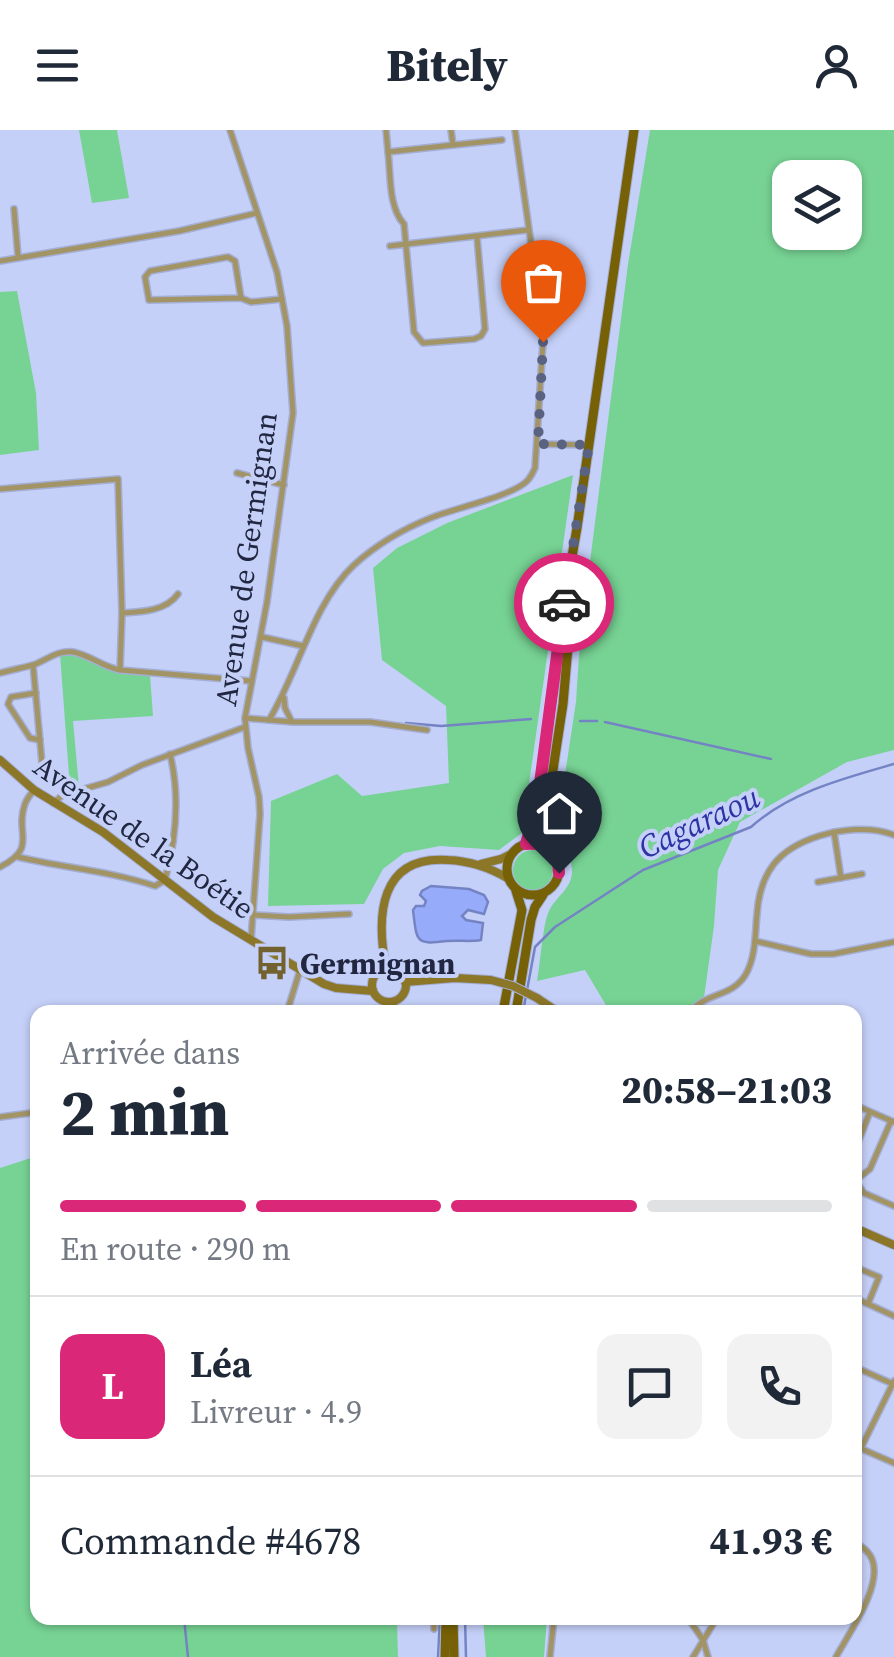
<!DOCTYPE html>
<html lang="fr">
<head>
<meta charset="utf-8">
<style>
	body { margin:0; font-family:"Source Serif 4",serif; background:#f2f2f3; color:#1f2937; height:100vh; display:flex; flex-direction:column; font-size:38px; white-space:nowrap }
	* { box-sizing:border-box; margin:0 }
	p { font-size:32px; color:#747a83 }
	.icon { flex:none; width:55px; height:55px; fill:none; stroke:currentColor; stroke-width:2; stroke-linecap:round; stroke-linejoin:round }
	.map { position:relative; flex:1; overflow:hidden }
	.drawer { position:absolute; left:30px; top:875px; width:832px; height:620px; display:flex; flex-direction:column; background:#fff; border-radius:20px; box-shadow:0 2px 8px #0004 }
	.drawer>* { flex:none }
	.tools { position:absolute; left:772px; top:30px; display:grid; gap:20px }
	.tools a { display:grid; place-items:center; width:90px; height:90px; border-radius:20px; background:#fff; box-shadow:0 2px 8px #0004; font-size:50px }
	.pin { position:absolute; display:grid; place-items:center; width:85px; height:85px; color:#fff; margin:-102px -42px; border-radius:50% 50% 50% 0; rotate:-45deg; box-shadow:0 0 10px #0007 }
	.pin .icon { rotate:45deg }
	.courier { position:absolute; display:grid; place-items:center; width:100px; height:100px; margin:-50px; border:8px solid #db2777; border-radius:50%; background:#fff; color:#222; box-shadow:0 2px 12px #0007 }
	.head em { font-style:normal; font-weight:800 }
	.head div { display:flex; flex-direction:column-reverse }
	.head { display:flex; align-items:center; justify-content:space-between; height:170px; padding:0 30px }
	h1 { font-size:65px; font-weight:800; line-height:75px }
	.bar { display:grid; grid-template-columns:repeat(4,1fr); gap:15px 10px; align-content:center; height:120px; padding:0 30px }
	.bar i { height:12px; border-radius:8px; background:#e0e1e3 }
	.bar .active { background:#db2777 }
	.bar p { grid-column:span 4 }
	.line { display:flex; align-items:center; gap:25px; padding:0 30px; border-top:2px solid #e0e1e3 }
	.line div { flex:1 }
	.round { display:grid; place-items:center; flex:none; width:105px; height:105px; border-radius:20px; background:#f2f2f3 }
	header { display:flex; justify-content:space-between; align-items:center; height:130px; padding:0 30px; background:#fff; font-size:45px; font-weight:800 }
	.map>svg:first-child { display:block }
	.green { fill:#77d394; fill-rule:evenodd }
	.water { fill:#97abfb; stroke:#7483c3; stroke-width:2.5 }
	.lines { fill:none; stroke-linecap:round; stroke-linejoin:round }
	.stream { stroke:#7483c3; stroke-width:2.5 }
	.street-casing { stroke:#a4aed3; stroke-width:8 }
	.secondary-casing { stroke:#a4aed3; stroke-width:10 }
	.primary-casing { stroke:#a4aed3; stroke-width:11 }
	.street { stroke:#a39466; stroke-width:5 }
	.secondary { stroke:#8c7627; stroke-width:8 }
	.primary { stroke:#776106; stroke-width:9 }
	.secondary-bridge-casing { stroke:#a4aed3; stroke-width:10; stroke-linecap:butt }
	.secondary-bridge { stroke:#8c7627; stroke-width:8 }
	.done { stroke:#5a6281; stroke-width:10; stroke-dasharray:0 18 }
	.route { stroke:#db2777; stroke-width:12 }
	.labels { text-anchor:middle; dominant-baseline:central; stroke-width:8; stroke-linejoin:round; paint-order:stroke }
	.street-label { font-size:30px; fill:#212741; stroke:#c5d0f8 }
	.poi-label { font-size:30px; font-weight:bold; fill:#212741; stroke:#c5d0f8; text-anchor:start }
	.water-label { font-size:32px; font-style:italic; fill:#2d33a3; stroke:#c5d0f8 }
</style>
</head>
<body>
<header><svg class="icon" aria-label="menu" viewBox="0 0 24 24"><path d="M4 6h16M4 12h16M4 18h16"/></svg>Bitely<svg class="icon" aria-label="person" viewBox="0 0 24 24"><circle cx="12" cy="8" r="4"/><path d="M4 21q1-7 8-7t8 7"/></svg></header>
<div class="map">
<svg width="894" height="1527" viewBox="0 0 894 1527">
	<rect width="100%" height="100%" fill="#c5d0f8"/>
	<g class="green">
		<path d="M79,0h38l12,68 -37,5z"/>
		<path d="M650,0h244v620l-47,12 -107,60 -22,48 -4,56 -12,86h-92l-25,-42 -48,11c3,-15 6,-59 12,-70 7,-15 23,-22 23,-40 0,-17 -14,-28 -15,-44l19,-125 4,-62 48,-376zM790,48h55v54h-55z"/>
		<path d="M17,161l19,102 3,57 -39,5v-163z"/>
		<path d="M573,345l-51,358 -23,17 -59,-4 -36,7 -21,16 -19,35 -96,2 3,-105 66,-27 25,22 87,-13 -3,-77 -64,-46 -9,-92 24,-20 50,-25z"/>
		<path d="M68,522c8,4 17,4 24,8 22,9 35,11 58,15l3,41 -80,5 6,66 -9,2 -10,-135z"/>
		<circle cx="533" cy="740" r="20"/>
		<path d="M37,1026l1,462h265v1l94,2 1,36h-398v-489z"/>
		<path d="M483,1488h64l-3,39h-58z"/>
	</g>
	<path class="water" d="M431,756l38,3 15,6 4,7 -4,12 -16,-4 -6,6 4,4 17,3 -2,17c-11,2 -22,0 -34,1 -32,4 -30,1 -34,-31l3,-4h8l2,-5 -6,-6 2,-4z"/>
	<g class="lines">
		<g class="stream">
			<path d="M580,591h17"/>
			<path d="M605,592l166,37"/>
			<path d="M406,593l35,3 90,-7"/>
			<path d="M478,882l5,-6"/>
			<path d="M523,882l12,-65 20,-20 88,-57 108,-43c39,-35 94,-49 143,-63"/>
			<path d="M184,1488l4,39"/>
			<path d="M465,1488l1,39"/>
			<path d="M438,1527l2,-39"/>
		</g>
		<g class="street-casing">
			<g id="street">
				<path d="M230,0l47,142 10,54 6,87 -26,189 -22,116 3,30 11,49 1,17 -9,126"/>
				<path d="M386,0l2,22"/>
				<path d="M451,0l2,15 49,-5"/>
				<path d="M453,15l-65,7c3,22 0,55 16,72l10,108 9,11 51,-4 7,-3 4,-7 -8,-92"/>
				<path d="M14,79l4,47"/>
				<path d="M390,116l138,-16"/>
				<path d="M0,131l179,-30 78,-18"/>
				<path d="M241,168l-92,2 -4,-23 5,-6 78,-14 7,4 6,37 10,4 31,-3"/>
				<path d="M538,314l51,1"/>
				<path d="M237,343l47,12"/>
				<path d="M0,359l118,-10 4,134 -2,57"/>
				<path d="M122,483c20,-1 44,-2 56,-19"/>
				<path d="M262,507l41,9"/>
				<path d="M33,535l10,109"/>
				<path d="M0,543c11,-3 22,-5 33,-8 14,-5 24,-15 40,-13 17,3 30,15 47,18l131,11"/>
				<path d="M36,563l-25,4 -3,7 22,34 10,2"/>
				<path d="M284,568l1,10 6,12"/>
				<path d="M245,588l48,4h77l57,8"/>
				<path d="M269,590c29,-47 44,-117 85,-155 23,-21 51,-37 79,-48 23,-9 79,-21 94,-36 4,-4 6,-9 8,-13l8,-126 -5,-49 -23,-163"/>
				<path d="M53,673l10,-8 45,-13 34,-17 103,-38"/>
				<path d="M834,702l7,46"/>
				<path d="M18,727c46,11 92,14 137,29l10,-6c11,-40 15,-85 5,-126"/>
				<path d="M0,737c39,-20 14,-33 25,-63 2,-6 6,-10 9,-14"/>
				<path d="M818,752l44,-8"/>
				<path d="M252,785l37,2 60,-3"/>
				<path d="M755,811l56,13h22l61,-12"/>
				<path d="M393,871l5,11"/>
				<path d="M287,882l13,-42"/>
				<path d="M691,882c14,-20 41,-14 55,-38 10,-18 9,-40 11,-60 3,-42 21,-65 62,-78 23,-7 52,-10 75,-1"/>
				<path d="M855,975l39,17"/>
				<path d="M0,987l38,-5"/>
				<path d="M855,1020l15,-38"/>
				<path d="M855,1050l9,13 30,13"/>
				<path d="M855,1051l15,-12 21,-48"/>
				<path d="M855,1137l24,10 -11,27"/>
				<path d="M855,1168l39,18"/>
				<path d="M855,1237l38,17"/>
				<path d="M855,1316l39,17"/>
				<path d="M861,1318l33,-67"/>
				<path d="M434,1488v11"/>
				<path d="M688,1488l15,22 5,17"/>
				<path d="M692,1492h22"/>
				<path d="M550,1527l4,-39"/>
				<path d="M693,1527l24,-39"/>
				<path d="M836,1527c13,-24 47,-71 36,-98 -3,-8 -10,-12 -17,-17"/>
			</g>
		</g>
		<g class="secondary-casing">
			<g id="secondary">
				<path d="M0,630l34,30 69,42 110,85 111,67 12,4 37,3"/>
				<path d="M481,734l20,-5 12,-6"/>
				<path d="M386,838c-10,-52 -7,-113 62,-108 23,1 41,7 61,19"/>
				<circle cx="389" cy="855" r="17"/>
				<path d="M405,852l50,-4 36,2"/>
				<path d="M537,868l21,14"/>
				<path d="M855,1098l39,17"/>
			</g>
		</g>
		<g class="primary-casing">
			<g id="primary">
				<circle cx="533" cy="739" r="26"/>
				<path d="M526,714l11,-37 26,-199 14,-80 57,-398"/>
				<path d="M550,720l-5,-10v-18l18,-118 12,-138"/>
				<path d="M503,882l19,-102 -6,-19"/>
				<path d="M516,882l15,-92 4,-13 8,-12"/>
				<path d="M453,1488l1,39"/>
				<path d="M445,1527l1,-39"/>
			</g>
		</g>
		<use href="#street" class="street"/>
		<use href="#secondary" class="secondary"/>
		<use href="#primary" class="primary"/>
		<g class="secondary-bridge-casing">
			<path id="secondary-bridge" d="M491,850l22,6 24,12"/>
		</g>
		<use href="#secondary-bridge" class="secondary-bridge"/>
	</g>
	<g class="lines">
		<path class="done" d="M543,212l-5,102 51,1 -25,158"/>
		<path class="route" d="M559,743c0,-20 -13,-31 -33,-29l11,-38 27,-203"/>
	</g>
	<defs>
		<g id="bus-bare" transform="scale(2.7)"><path d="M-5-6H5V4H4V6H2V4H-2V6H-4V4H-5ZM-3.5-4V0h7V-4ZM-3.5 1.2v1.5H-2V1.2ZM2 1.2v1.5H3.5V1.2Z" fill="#726230" stroke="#c5d0f8" stroke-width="2.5" paint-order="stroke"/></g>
	</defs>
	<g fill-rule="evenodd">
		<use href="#bus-bare" x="272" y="833"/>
	</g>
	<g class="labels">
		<g class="street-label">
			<text transform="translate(246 429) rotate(-82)">Avenue de Germignan</text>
			<text transform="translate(144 707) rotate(35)">Avenue de la Boétie</text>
		</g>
		<g class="poi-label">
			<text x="300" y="833">Germignan</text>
		</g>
		<g class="water-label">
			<text transform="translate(699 692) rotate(-25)">Cagaraou</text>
		</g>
	</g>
</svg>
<div class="tools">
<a><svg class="icon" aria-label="layers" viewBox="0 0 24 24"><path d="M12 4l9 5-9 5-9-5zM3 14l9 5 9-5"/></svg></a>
</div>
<div class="pin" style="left:543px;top:212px;background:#ea580c"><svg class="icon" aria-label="bag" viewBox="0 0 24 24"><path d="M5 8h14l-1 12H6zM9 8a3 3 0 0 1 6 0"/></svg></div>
<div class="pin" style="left:559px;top:743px;background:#1f2937"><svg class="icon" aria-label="home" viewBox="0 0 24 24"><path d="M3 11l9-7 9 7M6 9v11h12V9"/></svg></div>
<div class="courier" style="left:564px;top:473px"><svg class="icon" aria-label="car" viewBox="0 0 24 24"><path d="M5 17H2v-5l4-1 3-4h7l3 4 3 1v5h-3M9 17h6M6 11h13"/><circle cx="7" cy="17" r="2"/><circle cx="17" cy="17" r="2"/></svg></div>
<section class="drawer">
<div class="head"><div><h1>2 min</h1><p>Arrivée dans</p></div><em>20:58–21:03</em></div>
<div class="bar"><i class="active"></i><i class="active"></i><i class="active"></i><i></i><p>En route · 290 m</p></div>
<div class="line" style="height:180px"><b class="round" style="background:#db2777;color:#fff">L</b><div><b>Léa</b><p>Livreur · 4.9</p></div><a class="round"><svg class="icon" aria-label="chat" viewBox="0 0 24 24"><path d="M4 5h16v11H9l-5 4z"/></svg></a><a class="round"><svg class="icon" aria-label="phone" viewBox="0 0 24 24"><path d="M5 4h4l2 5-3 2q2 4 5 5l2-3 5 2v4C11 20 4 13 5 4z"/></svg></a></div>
<div class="line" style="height:130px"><div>Commande #4678</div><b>41.93 €</b></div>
</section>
</div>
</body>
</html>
